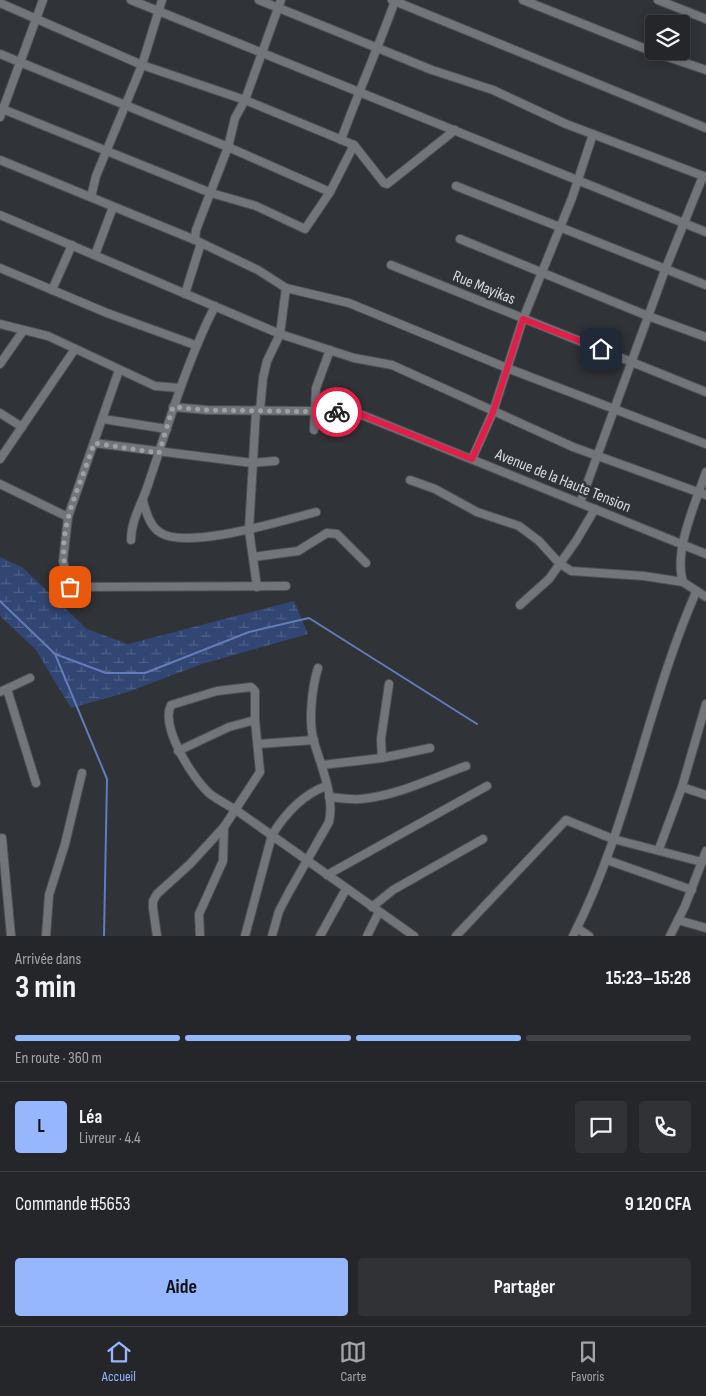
<!DOCTYPE html>
<html lang="fr">
<head>
<meta charset="utf-8">
<style>
	body { margin:0; font-family:"Sofia Sans Condensed",sans-serif; background:#303235; color:#f1f3f6; height:100vh; display:flex; flex-direction:column; font-size:19px; white-space:nowrap }
	* { box-sizing:border-box; margin:0 }
	p { font-size:16px; color:#a3a5a8 }
	.icon { flex:none; width:28px; height:28px; fill:none; stroke:currentColor; stroke-width:2; stroke-linecap:round; stroke-linejoin:round }
	.map { position:relative; height:936px; overflow:hidden }
	.drawer { display:flex; flex-direction:column; background:#242629; flex:1 }
	.drawer>* { flex:none }
	.fabs { position:absolute; left:645px; top:15px; display:grid; gap:10px }
	.fabs a { display:grid; place-items:center; width:45px; height:45px; border-radius:5px; background:#242629; box-shadow:0 2px 12px #0003,0 0 0 1px #414346; font-size:25px }
	.pin { position:absolute; display:grid; place-items:center; width:42px; height:42px; color:#fff; margin:-21px; border-radius:10px; box-shadow:0 2px 8px #0006 }
	.courier { position:absolute; display:grid; place-items:center; width:50px; height:50px; margin:-25px; border:4px solid #e11d48; border-radius:50%; background:#fff; color:#222; box-shadow:0 1px 6px #0007 }
	.summary em { font-style:normal; font-weight:700 }
	.summary div { display:flex; flex-direction:column-reverse }
	.summary { display:flex; align-items:center; justify-content:space-between; height:85px; padding:0 15px }
	h1 { font-size:32px; font-weight:700; line-height:38px }
	.bar { display:grid; grid-template-columns:repeat(4,1fr); gap:8px 5px; align-content:center; height:60px; padding:0 15px }
	.bar i { height:6px; border-radius:4px; background:#414346 }
	.bar .on { background:#96b6fd }
	.bar p { grid-column:span 4 }
	.line { display:flex; align-items:center; gap:12px; padding:0 15px; border-top:1px solid #414346 }
	.line div { flex:1 }
	.round { display:grid; place-items:center; flex:none; width:52px; height:52px; border-radius:5px; background:#303235 }
	.primary-button { display:flex; gap:10px; margin-top:auto; padding:10px 15px }
	.primary-button a { flex:1; height:58px; border-radius:5px; background:#96b6fd; color:#111; font-size:20px; font-weight:700; line-height:58px; text-align:center }
	.primary-button a+a { background:#303235; color:#f1f3f6 }
	.tabs { display:flex; justify-content:space-around; align-items:center; height:70px; border-top:1px solid #414346; background:#242629; font-size:14px; color:#a3a5a8 }
	.tabs a { display:grid; justify-items:center; gap:2px }
	.tabs .on { color:#96b6fd }
	.map>svg:first-child { display:block }
	.wetland { fill:url(#wetland-marsh) }
	.lines { fill:none; stroke-linecap:round; stroke-linejoin:round }
	.stream { stroke:#617dba; stroke-width:2 }
	.minor-casing { stroke:#4f5054; stroke-width:10 }
	.minor { stroke:#72757a; stroke-width:8 }
	.done { stroke:#9fa1a4; stroke-width:5; stroke-dasharray:0 9 }
	.route { stroke:#e11d48; stroke-width:6 }
	.labels { text-anchor:middle; dominant-baseline:central; stroke-width:5; stroke-linejoin:round; paint-order:stroke }
	.street-label { font-size:16px; fill:#dbdcdf; stroke:#303337 }
</style>
</head>
<body>
<div class="map">
<svg width="706" height="936" viewBox="0 0 706 936">
	<defs>
		<pattern id="wetland-marsh" width="20" height="14" patternUnits="userSpaceOnUse" patternTransform="scale(1.25)"><rect width="20" height="14" fill="#324674"/><path d="M1 5h8M5 5V1M11 12h8M15 12V8" fill="none" stroke="#4f6087"/></pattern>
	</defs>
	<rect width="100%" height="100%" fill="#303337"/>
	<path class="wetland" d="M0,557l22,10 65,62 41,15 166,-43 14,33 -106,30 -77,29 -54,15 -35,-58 -36,-34z"/>
	<g class="lines">
		<g class="stream">
			<path d="M0,601l55,53 52,125 -3,157"/>
			<path d="M55,654l51,19h39l104,-41 60,-14 168,106"/>
		</g>
		<g class="minor-casing">
			<g id="minor">
				<path d="M131,0l575,232"/>
				<path d="M259,0l173,70 61,20 73,34 140,53"/>
				<path d="M392,0l314,128"/>
				<path d="M523,0l133,53 50,17"/>
				<path d="M658,0l48,19"/>
				<path d="M0,3l142,62 103,35 109,45 30,38 3,1 68,-54"/>
				<path d="M0,54l228,93 102,45"/>
				<path d="M0,108l211,85 45,13 49,23 25,-37 24,-47"/>
				<path d="M0,117l43,-117"/>
				<path d="M341,140c17,-47 37,-92 54,-139"/>
				<path d="M0,160l195,80 63,30 28,18 63,15 158,65 199,76"/>
				<path d="M456,186l250,99"/>
				<path d="M91,197l5,-21 46,-111 20,-65"/>
				<path d="M0,215l280,119 74,24 38,7 181,82 133,48"/>
				<path d="M460,239l188,77 58,21"/>
				<path d="M195,240l1,-10 32,-83 7,-29 10,-18 36,-100"/>
				<path d="M95,255l18,-48"/>
				<path d="M391,265l315,127"/>
				<path d="M0,268l107,45 88,32"/>
				<path d="M52,290l20,-45"/>
				<path d="M185,294l16,-51"/>
				<path d="M0,324l48,12 107,50 25,2"/>
				<path d="M0,364l23,-33"/>
				<path d="M119,370l-51,147 -5,44 7,26 216,-1"/>
				<path d="M173,407l34,3 107,1 48,4 344,139"/>
				<path d="M256,410l-7,120 8,57"/>
				<path d="M260,410l3,-32 4,-17 13,-27 6,-46"/>
				<path d="M0,413l22,14"/>
				<path d="M103,419l64,10"/>
				<path d="M314,430l2,-42 14,-38"/>
				<path d="M94,443l158,20 23,-2"/>
				<path d="M0,459l75,-110"/>
				<path d="M472,459l21,-47 30,-93 49,-121 21,-64"/>
				<path d="M706,472c-10,30 -33,79 -23,110l23,15"/>
				<path d="M410,480l25,9 42,23 42,14 20,15 20,22 12,8 73,5 39,6"/>
				<path d="M0,484l68,33"/>
				<path d="M143,501c3,10 6,23 15,30 24,21 127,-11 158,-19"/>
				<path d="M580,503l85,-233 38,-94"/>
				<path d="M131,540c0,-21 12,-38 18,-58 20,-59 37,-119 66,-176"/>
				<path d="M253,557l45,-6 29,-18 10,1 29,29"/>
				<path d="M520,605l29,-26 27,-38 19,-32"/>
				<path d="M7,689l29,94"/>
				<path d="M0,692l30,-14"/>
				<path d="M258,744l56,-4"/>
				<path d="M178,751l51,-24 26,-7"/>
				<path d="M382,758l-1,-19 8,-55"/>
				<path d="M322,765l60,-7 48,-10"/>
				<path d="M682,787l24,8"/>
				<path d="M329,797c10,1 21,3 31,2 37,-3 72,-21 106,-33"/>
				<path d="M2,838l9,98"/>
				<path d="M659,849l23,-62 24,-83"/>
				<path d="M607,860l85,30"/>
				<path d="M327,875l160,-89"/>
				<path d="M372,907l21,-17 90,-51"/>
				<path d="M678,920l28,8"/>
				<path d="M577,928l12,8"/>
				<path d="M46,936l3,-41 16,-51 17,-71"/>
				<path d="M157,936l-4,-28v-7l4,-7 33,-30 34,-37 36,-55 -5,-52v-29l-4,-4 -34,4 -46,14c-11,22 22,74 39,89 8,6 18,11 26,16l178,126"/>
				<path d="M200,936l-1,-22 24,-53 1,-34"/>
				<path d="M245,936l27,-101c13,-21 30,-40 54,-49"/>
				<path d="M272,936l7,-25 10,-19 40,-70c6,-25 -8,-56 -15,-80 -6,-20 -2,-55 4,-74"/>
				<path d="M320,936l26,-47"/>
				<path d="M367,936l12,-24"/>
				<path d="M456,936l110,-116 47,19 89,23"/>
				<path d="M573,936c56,-109 74,-232 123,-344"/>
				<path d="M670,936l15,-30 21,-55"/>
			</g>
		</g>
		<use href="#minor" class="minor"/>
	</g>
	<g class="lines">
		<path class="done" d="M70,587c-19,-52 9,-95 24,-144l65,10 14,-46 34,3 130,2"/>
		<path class="route" d="M337,412l25,3 110,44 21,-47 30,-93 78,30"/>
	</g>
	<g class="labels">
		<g class="street-label">
			<text transform="translate(484 288) rotate(22)">Rue Mayikas</text>
			<text transform="translate(563 481) rotate(22)">Avenue de la Haute Tension</text>
		</g>
	</g>
</svg>
<div class="fabs">
<a><svg class="icon" aria-label="layers" viewBox="0 0 24 24"><path d="M12 4l9 5-9 5-9-5zM3 14l9 5 9-5"/></svg></a>
</div>
<div class="pin" style="left:70px;top:587px;background:#ea580c"><svg class="icon" aria-label="bag" viewBox="0 0 24 24"><path d="M5 8h14l-1 12H6zM9 8a3 3 0 0 1 6 0"/></svg></div>
<div class="pin" style="left:601px;top:349px;background:#1f2937"><svg class="icon" aria-label="home" viewBox="0 0 24 24"><path d="M3 11l9-7 9 7M6 9v11h12V9"/></svg></div>
<div class="courier" style="left:337px;top:412px"><svg class="icon" aria-label="bike" viewBox="0 0 24 24"><circle cx="6" cy="16" r="4"/><circle cx="18" cy="16" r="4"/><path d="M6 16l4-8h5l3 8M10 8l3 8H6M13 5h3"/></svg></div>
</div>
<section class="drawer">
<div class="summary"><div><h1>3 min</h1><p>Arrivée dans</p></div><em>15:23–15:28</em></div>
<div class="bar"><i class="on"></i><i class="on"></i><i class="on"></i><i></i><p>En route · 360 m</p></div>
<div class="line" style="height:90px"><b class="round" style="background:#96b6fd;color:#111">L</b><div><b>Léa</b><p>Livreur · 4.4</p></div><a class="round"><svg class="icon" aria-label="chat" viewBox="0 0 24 24"><path d="M4 5h16v11H9l-5 4z"/></svg></a><a class="round"><svg class="icon" aria-label="phone" viewBox="0 0 24 24"><path d="M5 4h4l2 5-3 2q2 4 5 5l2-3 5 2v4C11 20 4 13 5 4z"/></svg></a></div>
<div class="line" style="height:65px"><div>Commande #5653</div><b>9 120 CFA</b></div>
<div class="primary-button"><a>Aide</a><a>Partager</a></div>
</section>
<nav class="tabs">
<a class="on"><svg class="icon" aria-label="home" viewBox="0 0 24 24"><path d="M3 11l9-7 9 7M6 9v11h12V9"/></svg>Accueil</a>
<a><svg class="icon" aria-label="map" viewBox="0 0 24 24"><path d="M3 6l6-2 6 2 6-2v14l-6 2-6-2-6 2zM9 4v14M15 6v14"/></svg>Carte</a>
<a><svg class="icon" aria-label="saved" viewBox="0 0 24 24"><path d="M7 4h10v16l-5-4-5 4z"/></svg>Favoris</a>
</nav>
</body>
</html>
